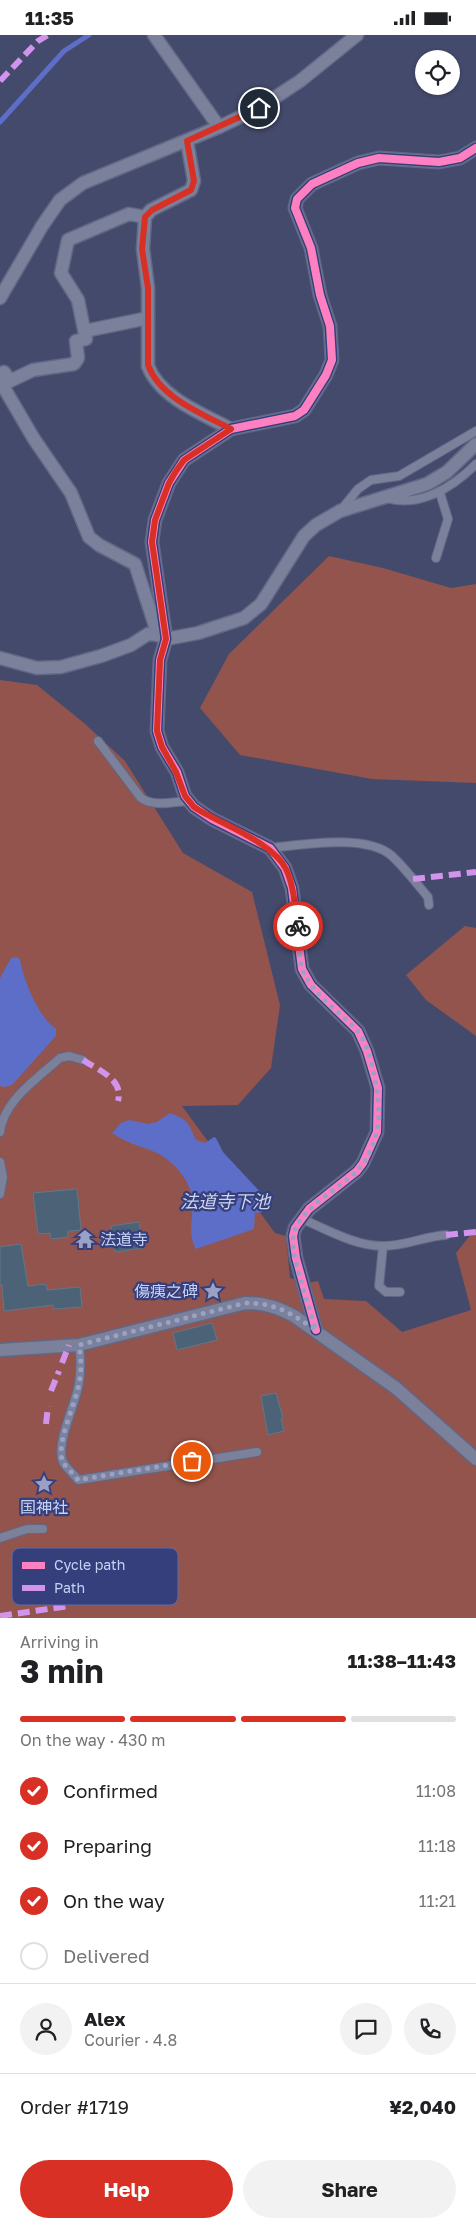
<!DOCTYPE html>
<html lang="en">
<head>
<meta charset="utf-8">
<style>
	body { margin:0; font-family:"Golos Text","Noto Sans JP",sans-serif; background:#f2f2f2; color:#202124; height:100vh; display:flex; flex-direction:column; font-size:19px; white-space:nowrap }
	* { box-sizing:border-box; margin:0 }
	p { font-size:16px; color:#757577 }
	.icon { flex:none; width:28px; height:28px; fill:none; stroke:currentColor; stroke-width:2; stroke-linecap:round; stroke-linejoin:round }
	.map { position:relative; height:1583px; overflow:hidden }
	.side { display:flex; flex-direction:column; background:#fff; flex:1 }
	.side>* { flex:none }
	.fabs { position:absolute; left:415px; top:15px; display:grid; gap:10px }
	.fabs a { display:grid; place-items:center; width:45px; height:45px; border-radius:50%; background:#fff; box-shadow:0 1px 4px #0004; font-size:25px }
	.pin { position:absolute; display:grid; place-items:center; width:42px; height:42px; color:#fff; margin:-21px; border:2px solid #fff; border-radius:50%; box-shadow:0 1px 5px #0007 }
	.courier { position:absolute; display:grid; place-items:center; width:50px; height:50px; margin:-25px; border:4px solid #d93025; border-radius:50%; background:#fff; color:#222; box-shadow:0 1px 6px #0007 }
	.summary em { font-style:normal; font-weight:700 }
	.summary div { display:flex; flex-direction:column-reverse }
	.summary { display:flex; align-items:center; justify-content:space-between; height:85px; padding:0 20px }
	h1 { font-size:32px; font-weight:700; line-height:38px }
	.bar { display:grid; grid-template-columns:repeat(4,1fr); gap:8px 5px; align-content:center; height:60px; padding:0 20px }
	.bar i { height:6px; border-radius:4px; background:#e0e0e0 }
	.bar .current { background:#d93025 }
	.bar p { grid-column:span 4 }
	.line { display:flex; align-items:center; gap:12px; padding:0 20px; border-top:1px solid #e0e0e0 }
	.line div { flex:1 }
	.round { display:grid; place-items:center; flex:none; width:52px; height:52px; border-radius:26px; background:#f2f2f2 }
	ol { padding:0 20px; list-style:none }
	li { display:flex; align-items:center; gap:15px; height:55px }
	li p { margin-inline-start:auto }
	li .icon { padding:5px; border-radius:50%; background:#d93025; color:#fff; stroke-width:4 }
	li:last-child { color:#757577 }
	li i { width:28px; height:28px; border:2px solid #e0e0e0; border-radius:50% }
	.button { display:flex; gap:10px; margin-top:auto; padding:10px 20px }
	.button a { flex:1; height:58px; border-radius:30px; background:#d93025; color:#fff; font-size:20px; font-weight:700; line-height:58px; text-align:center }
	.button a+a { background:#f2f2f2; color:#202124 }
	.status { display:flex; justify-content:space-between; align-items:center; height:35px; padding:0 25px; background:#fff; direction:ltr }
	.status svg { height:14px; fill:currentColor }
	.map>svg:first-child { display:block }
	.green { fill:#92544c }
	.water { fill:#5d6ec9 }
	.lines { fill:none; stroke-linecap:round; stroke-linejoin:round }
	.stream { stroke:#5d6ec9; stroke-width:5 }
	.building { fill:#4c6277; stroke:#60788b }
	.service-casing { stroke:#616785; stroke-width:10 }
	.minor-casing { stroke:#616785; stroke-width:15 }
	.tertiary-casing { stroke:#616785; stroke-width:15 }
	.service { stroke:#7b819a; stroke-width:8 }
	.minor { stroke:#7b819a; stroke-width:12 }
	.tertiary { stroke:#7b819a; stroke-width:12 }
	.quiet { stroke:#d193ec; stroke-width:6; stroke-dasharray:12 6; stroke-linecap:butt }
	.cycleway-casing { stroke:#343f7c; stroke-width:11 }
	.cycleway { stroke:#ff80c0; stroke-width:8 }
	.done { stroke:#99a2c6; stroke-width:5; stroke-dasharray:0 9 }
	.route { stroke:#d93025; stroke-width:6 }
	.labels { text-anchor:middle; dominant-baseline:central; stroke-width:4.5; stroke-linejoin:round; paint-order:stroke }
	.poi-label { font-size:16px; fill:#c7d2f6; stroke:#343f7c; text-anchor:start }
	.water-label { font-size:18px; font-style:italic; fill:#cdd4ed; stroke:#343f7c }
	.key { fill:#343f7c; stroke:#606ba1; stroke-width:1 }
	.key-label { font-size:14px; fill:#c7d2f6 }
</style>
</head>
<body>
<div class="status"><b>11:35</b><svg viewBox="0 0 49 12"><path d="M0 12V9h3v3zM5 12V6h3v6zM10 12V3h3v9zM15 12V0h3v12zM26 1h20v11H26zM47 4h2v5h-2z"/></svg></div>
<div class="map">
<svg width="476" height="1583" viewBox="0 0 476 1583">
	<rect width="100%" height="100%" fill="#444a6c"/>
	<g class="green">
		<path d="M329,521l54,12 68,20 25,-4v199l-104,-4 -132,-24 -40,-47 29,-54z"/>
		<path d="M0,645l37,5 47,38 41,38 58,92 69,39 28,113 -9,63 -33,37 -56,1 93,127 11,3 4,42 18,5 10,-2 6,18 42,2 36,31 69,-22 -15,-57 20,-25v390h-476z"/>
		<path d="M465,891l11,2v108l-50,-36 -20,-25z"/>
	</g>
	<g class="water">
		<path d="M16,922l4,2c3,20 19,59 36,70v7l-44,49 -7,2 -5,-1v-108l11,-20z"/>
		<path d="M170,1078c19,7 18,10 26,27l9,3 9,-6 2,1 7,14 40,43v17l-8,1 -1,16 -58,20c-8,-13 -4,-29 -3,-44 0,-11 -4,-20 -10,-29 -22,-31 -43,-24 -71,-43l9,-10 8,-3 19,4 9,-2z"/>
	</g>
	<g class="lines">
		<path class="stream" d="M0,87l64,-71 25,-16"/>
	</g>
	<g class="building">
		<path d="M77,1154l4,41 -13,1v6l-17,2 -1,-6 -12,1 -5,-41z"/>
		<path d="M139,1187l4,26 -28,4 -4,-26z"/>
		<path d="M21,1209l7,42 18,-2 1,6 33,-3 2,20 -29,2v-4l-49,6 -2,-26h-2v-38z"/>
		<path d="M212,1288l5,17 -40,10 -4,-17z"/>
		<path d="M276,1358l7,25 -2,1 3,12 -16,4 -7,-39z"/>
	</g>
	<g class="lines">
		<g class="service-casing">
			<g id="service">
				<path d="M386,463c34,10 67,-11 90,-34"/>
				<path d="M341,475l17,-21 13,-9 28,-4 77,-45"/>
				<path d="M436,523l12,-39 -8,-26"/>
				<path d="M98,706l43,57c13,9 31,4 47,3"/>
				<path d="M270,813c32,-3 96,-15 122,8 13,12 24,27 36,41l1,8"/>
				<path d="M0,1097c4,-32 37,-53 60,-74l9,-2 14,4"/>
				<path d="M0,1127l3,15 -3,17"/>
				<path d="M302,1184c24,10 53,27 80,27 21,1 43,-10 64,-11"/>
				<path d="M383,1211l-4,40 7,6h14"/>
				<path d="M79,1310c2,13 2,25 0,38 -3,21 -24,61 -16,79 3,6 11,12 15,18l179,-28"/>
				<path d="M0,1503l27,-9h16"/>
			</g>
		</g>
		<g class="minor-casing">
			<g id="minor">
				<path d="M187,106l7,40 -3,9 -40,20 -6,7 -2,32 5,39v78c12,32 55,48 83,63"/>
				<path d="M0,263l42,-72 18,-26 23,-17 136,-56 40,-19 41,-27 57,-46"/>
				<path d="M85,296l63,-13"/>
				<path d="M0,339l4,-2 6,9 23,-11 41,-6 4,-6 -2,-17 10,-2 -8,-39 -17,-27 7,-33 61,-26 16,3"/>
				<path d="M0,346l34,58 37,54 18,44 10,8 36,19 23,71"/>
				<path d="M0,623l37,10 24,-1 40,-11 30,-11 17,-11 10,1 8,4 32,-6 46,-15 17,-14 43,-68 12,-11 24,-14 87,-27 20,-12 29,-28"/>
				<path d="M316,1295l-20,-72 -3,-22 2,-8 14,-19 48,-38 6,-8 14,-31 1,-44 -11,-37 -9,-20 -47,-46 -9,-16 -10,-81 -7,-20 -15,-20 -58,-29 -18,-12 -9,-11 -8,-24 -15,-25 -5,-16 3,-71 6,-21 -14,-97 3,-22 14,-37 15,-23 47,-31 64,-13 9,-6 22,-35 6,-15 -2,-34 -10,-31 -9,-47 -16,-40 2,-9 15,-15 46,-21 21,-5 60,4 21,-4 16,-10"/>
			</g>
		</g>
		<g class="tertiary-casing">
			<g id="tertiary">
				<path d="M154,0l65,92"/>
				<path d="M0,1315l79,-5 166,-42c19,0 32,4 49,13l102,72 80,71"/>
			</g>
		</g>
		<use href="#service" class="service"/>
		<use href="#minor" class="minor"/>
		<use href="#tertiary" class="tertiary"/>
		<g class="quiet">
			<path d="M0,46l38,-40 10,-6"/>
			<path d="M413,844l63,-7"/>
			<path d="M83,1025c15,10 41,19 35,41"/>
			<path d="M446,1200l30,-3"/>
			<path d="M62,1328l7,-18"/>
			<path d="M51,1356l8,-20"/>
			<path d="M46,1389l2,-18"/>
			<path d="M0,1581l69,-10"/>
		</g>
		<g class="cycleway-casing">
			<path id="cycleway" d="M316,1295l-20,-72 -3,-22 2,-8 14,-19 48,-38 6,-8 14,-31 1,-44 -11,-37 -9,-20 -47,-46 -9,-16 -10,-81 -7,-20 -15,-20 -58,-29 -18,-12 -9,-11 -8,-24 -15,-25 -5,-16 3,-71 6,-21 -14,-97 3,-22 14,-37 15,-23 47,-31 64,-13 9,-6 22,-35 6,-15 -2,-34 -10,-31 -9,-47 -16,-40 2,-9 15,-15 46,-21 21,-5 60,4 21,-4 16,-10"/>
		</g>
		<use href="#cycleway" class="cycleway"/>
	</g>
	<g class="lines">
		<path class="done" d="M192,1426l-114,19c-4,-6 -12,-12 -15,-18 -8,-18 13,-58 16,-79 3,-13 2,-25 0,-38l166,-42c32,0 45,10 71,27 -6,-21 -25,-73 -23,-92 2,-27 46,-49 64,-67 13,-13 21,-37 22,-55 0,-21 -8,-71 -23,-87 -18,-19 -43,-34 -53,-58 -5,-13 -4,-32 -5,-45"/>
		<path class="route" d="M259,73l-72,33 7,40 -3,9 -39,20 -7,7 -3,32 6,39v77c12,33 55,49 83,64l-47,31 -8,11 -7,12 -14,37 -3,22 14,97 -6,21 -3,71 5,16 14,25 9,24 9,11c26,17 79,35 92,62 8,17 9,38 12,57"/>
	</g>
	<defs>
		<g id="temple-bare" transform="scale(1.5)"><path d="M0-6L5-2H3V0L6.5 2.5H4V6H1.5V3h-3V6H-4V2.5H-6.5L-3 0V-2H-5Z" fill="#99a2c6" stroke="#343f7c" stroke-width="2.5" paint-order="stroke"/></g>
		<g id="sight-bare" transform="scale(1.5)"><path d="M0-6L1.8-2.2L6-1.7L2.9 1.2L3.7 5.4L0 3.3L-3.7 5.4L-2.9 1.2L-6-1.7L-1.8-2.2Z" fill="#99a2c6" stroke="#343f7c" stroke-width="2.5" paint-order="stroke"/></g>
	</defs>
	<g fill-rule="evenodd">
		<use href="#temple-bare" x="85" y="1204"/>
		<use href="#sight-bare" x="213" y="1256"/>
		<use href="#sight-bare" x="44" y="1449"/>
	</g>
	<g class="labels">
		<g class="poi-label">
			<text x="100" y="1204">法道寺</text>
			<text x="198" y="1256" text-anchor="end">傷痍之碑</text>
			<text x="44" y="1472" text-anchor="middle">国神社</text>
		</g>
		<g class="water-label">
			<text x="225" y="1166">法道寺下池</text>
		</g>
	</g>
	<rect x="12" y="1513" width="166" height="57" rx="8" class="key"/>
	<rect x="22" y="1527" width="23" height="7" fill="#ff80c0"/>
	<rect x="22" y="1550" width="23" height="6" fill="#d193ec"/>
	<g class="key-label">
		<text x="54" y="1535">Cycle path</text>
		<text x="54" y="1558">Path</text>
	</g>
</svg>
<div class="fabs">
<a><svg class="icon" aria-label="locate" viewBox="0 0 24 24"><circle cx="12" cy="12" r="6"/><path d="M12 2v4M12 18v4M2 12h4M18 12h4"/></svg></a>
</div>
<div class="pin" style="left:192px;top:1426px;background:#ea580c"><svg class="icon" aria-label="bag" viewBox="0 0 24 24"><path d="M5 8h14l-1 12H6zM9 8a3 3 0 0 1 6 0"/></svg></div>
<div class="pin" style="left:259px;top:73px;background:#1f2937"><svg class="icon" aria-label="home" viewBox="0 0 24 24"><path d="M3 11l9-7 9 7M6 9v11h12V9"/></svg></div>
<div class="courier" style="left:298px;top:891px"><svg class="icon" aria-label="bike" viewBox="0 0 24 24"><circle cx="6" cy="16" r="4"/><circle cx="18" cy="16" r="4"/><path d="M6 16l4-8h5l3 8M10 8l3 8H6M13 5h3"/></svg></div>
</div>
<section class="side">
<div class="summary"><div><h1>3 min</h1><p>Arriving in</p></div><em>11:38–11:43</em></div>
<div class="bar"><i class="current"></i><i class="current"></i><i class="current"></i><i></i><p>On the way · 430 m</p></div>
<ol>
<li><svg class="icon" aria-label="check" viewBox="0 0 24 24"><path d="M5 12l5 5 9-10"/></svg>Confirmed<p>11:08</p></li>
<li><svg class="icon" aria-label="check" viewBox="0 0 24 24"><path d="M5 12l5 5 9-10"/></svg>Preparing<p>11:18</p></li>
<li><svg class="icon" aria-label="check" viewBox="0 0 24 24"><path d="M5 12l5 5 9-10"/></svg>On the way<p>11:21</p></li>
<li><i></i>Delivered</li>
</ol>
<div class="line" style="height:90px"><a class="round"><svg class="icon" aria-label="person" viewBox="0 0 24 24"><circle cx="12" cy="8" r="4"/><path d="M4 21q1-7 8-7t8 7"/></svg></a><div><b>Alex</b><p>Courier · 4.8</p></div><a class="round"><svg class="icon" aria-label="chat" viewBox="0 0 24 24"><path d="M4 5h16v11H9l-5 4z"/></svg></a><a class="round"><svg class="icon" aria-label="phone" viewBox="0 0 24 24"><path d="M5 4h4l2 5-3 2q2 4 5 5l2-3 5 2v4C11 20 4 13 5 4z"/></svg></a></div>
<div class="line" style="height:65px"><div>Order #1719</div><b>¥2,040</b></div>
<div class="button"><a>Help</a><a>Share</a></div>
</section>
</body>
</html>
